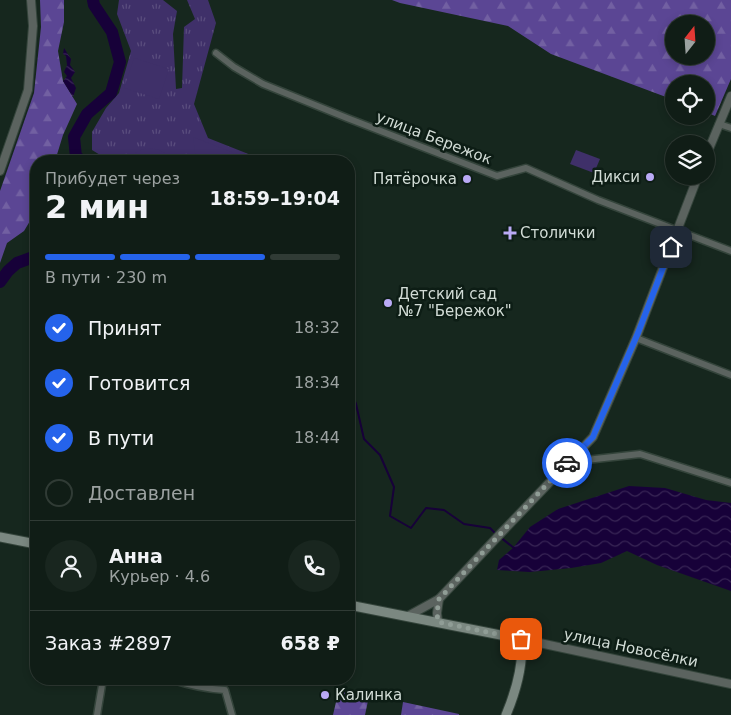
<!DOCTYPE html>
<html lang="ru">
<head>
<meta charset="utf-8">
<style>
	body { margin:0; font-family:"DejaVu Sans",sans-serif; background:#19261f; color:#f1f3f6; height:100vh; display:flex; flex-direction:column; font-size:19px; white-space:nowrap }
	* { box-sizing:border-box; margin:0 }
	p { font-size:16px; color:#9ca2a1 }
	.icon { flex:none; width:28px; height:28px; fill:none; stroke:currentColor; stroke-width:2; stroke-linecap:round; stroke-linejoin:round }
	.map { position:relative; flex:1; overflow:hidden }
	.panel { position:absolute; left:30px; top:155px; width:325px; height:530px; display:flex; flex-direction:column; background:#101d16; border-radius:20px; box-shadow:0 2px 8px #0003,0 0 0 1px #303b35 }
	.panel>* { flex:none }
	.needle { width:32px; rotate:17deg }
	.buttons { position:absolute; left:665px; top:15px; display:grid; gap:10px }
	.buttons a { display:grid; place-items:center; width:50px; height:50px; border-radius:50%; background:#101d16; box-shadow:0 2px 8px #0003,0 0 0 1px #303b35; font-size:25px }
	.pin { position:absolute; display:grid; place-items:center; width:42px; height:42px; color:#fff; margin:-21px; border-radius:10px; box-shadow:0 2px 8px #0006 }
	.courier { position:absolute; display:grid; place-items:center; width:50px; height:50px; margin:-25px; border:4px solid #2563eb; border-radius:50%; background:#fff; color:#222; box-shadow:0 1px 6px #0007 }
	.headline em { font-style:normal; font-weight:800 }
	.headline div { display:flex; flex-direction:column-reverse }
	.headline { display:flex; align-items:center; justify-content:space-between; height:85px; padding:0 15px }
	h1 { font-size:32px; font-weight:800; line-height:38px }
	.bar { display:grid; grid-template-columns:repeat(4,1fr); gap:8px 5px; align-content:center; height:60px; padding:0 15px }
	.bar i { height:6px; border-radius:4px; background:#303b35 }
	.bar .active { background:#2563eb }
	.bar p { grid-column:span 4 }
	.line { display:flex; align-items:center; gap:12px; padding:0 15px; border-top:1px solid #303b35 }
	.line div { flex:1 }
	.round { display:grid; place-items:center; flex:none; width:52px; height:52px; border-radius:26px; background:#19261f }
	ol { padding:0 15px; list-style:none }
	li { display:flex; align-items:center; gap:15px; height:55px }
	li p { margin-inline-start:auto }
	li .icon { padding:5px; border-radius:50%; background:#2563eb; color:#fff; stroke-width:4 }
	li:last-child { color:#9ca2a1 }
	li i { width:28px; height:28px; border:2px solid #303b35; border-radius:50% }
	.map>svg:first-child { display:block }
	.grass { fill:url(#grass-tufts) }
	.forest { fill:url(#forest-firs); fill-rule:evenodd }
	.park { fill:#3f3069 }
	.water { fill:url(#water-waves) }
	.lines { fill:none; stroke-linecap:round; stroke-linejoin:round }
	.stream { stroke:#170139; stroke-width:2 }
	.river { stroke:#170139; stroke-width:12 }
	.minor-casing { stroke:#34443b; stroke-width:9 }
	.tertiary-casing { stroke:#34443b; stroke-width:10 }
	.secondary-casing { stroke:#34443b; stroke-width:11 }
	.minor { stroke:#5b635f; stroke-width:6 }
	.tertiary { stroke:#5b635f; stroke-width:8 }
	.secondary { stroke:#7b8881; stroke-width:9 }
	.done { stroke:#909d96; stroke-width:5; stroke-dasharray:0 9 }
	.route { stroke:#2563eb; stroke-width:6 }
	.poi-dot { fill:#baaaf6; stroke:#0d1d15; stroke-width:2 }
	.labels { text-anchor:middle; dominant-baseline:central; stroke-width:5; stroke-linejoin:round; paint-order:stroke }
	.street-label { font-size:15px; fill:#d2dcd6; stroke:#0d1d15 }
	.poi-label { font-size:15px; fill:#d2dcd6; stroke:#0d1d15; text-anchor:start }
</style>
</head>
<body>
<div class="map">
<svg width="731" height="715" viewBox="0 0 731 715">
	<defs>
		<pattern id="grass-tufts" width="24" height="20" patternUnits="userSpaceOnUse" patternTransform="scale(1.25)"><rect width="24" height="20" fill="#3f3069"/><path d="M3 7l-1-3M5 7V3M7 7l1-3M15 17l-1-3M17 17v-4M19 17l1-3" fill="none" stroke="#5a4d7e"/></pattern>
		<pattern id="forest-firs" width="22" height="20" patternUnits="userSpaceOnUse" patternTransform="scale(1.25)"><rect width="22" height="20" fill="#5b4694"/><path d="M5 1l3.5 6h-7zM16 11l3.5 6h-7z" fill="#7260a2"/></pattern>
		<pattern id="water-waves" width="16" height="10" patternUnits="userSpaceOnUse" patternTransform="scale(1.25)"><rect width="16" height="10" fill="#170139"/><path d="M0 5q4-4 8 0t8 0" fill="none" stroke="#382555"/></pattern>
	</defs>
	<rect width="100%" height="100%" fill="#16271e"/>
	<path class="grass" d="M119,0h44l14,11 -4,23 3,55 6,-1 2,-61 11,-8 -8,-19h21l8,23 -22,81 14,34 48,19 -2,4h-144l-18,-11v-18l14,-24 13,-15 12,-42 -14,-37z"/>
	<g class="forest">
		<path d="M40,0h24v22l-6,29 5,30 14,23 -14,31 -8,26h-19v22l-6,7 6,15v6l-12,20 -17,12 -7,20v-72l34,-98 7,-66z"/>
		<path d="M392,0h339v79l-16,37 -9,-4v-28h-32v16l-123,-46 -43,-28 -108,-23zM674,24h32v32h-32z"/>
		<path d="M339,689l30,7 -4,19h-32z"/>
		<path d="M403,702l56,12v1h-58z"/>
	</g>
	<g class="park">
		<path d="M134,58l35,11 -10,30 -35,-11z"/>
		<path d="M193,137l41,16 -3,8h-35z"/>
		<path d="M146,148c12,0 19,3 26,13h-43c3,-7 9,-10 17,-13z"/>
		<path d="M576,150l24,9 -6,14 -24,-9z"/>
	</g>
	<g class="water">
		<path d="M64,48l7,11 -1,6 5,7 -4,6 5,10 -3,9 -10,-16 4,-5 -3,-4 3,-7 -1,-9 -3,-2z"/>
		<path d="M629,486l36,2 41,12 25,3v88l-74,-26 -30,-14 -26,12 -30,5 -41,4 -33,-2 2,-10 14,-12 17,-21 28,-18z"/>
	</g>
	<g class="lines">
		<g class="stream">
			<path d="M349,387l7,17 8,35 16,16 14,32 -4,29 21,12 15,-20 18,2 20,14 26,4 6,6"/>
			<path d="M500,537l14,11"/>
		</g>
		<g class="river">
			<path d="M84,161l-8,-4 -2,-20 13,-23 24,-21 9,-31 -8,-30 -18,-27 -1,-5"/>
			<path d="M0,282l8,-11 9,-8 19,-7"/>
		</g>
		<g class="minor-casing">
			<g id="minor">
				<path d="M216,53l18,14 29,17 84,34 150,58 29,-8 72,32 133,51"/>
				<path d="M719,124l12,4"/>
				<path d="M636,338l95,37"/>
				<path d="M568,462l72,-8 91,29"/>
				<path d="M170,679c18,6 36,10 55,11l7,25"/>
				<path d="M97,715l6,-36"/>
			</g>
		</g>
		<g class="tertiary-casing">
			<g id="tertiary">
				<path d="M706,156l25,-60"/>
				<path d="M0,171l28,-81 5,-64 -2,-26"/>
				<path d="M408,616l31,-17 64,-68 90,-94 43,-99 62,-162"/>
				<path d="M438,622l-1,-9 2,-14"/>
				<path d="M521,639l210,45"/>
			</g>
		</g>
		<g class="secondary-casing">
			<g id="secondary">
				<path d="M0,537l36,7"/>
				<path d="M349,605l172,34c3,25 -5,52 -15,76"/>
			</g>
		</g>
		<use href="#minor" class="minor"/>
		<use href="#tertiary" class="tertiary"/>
		<use href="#secondary" class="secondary"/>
	</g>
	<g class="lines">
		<path class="done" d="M521,639l-83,-17 -1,-9 2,-14 128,-136"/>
		<path class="route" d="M567,463l26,-26 2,-5 43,-99 33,-86"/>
	</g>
	<g class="poi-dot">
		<circle cx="650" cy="177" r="5"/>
		<circle cx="467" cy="179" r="5"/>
		<path d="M507.5 225.5h5v5h5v5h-5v5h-5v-5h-5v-5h5z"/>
		<circle cx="388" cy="303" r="5"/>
		<circle cx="325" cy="695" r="5"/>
	</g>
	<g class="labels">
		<g class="street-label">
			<text transform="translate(434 138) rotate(21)">улица Бережок</text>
			<text transform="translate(631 648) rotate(12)">улица Новосёлки</text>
		</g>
		<g class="poi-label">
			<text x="640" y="177" text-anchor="end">Дикси</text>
			<text x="457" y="179" text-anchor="end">Пятёрочка</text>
			<text x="520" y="233">Столички</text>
			<text x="398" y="294">Детский сад<tspan x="398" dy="17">№7 "Бережок"</tspan></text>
			<text x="335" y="695">Калинка</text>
		</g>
	</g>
</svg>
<div class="buttons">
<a><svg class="needle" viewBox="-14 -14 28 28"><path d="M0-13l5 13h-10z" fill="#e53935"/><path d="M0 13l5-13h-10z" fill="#9ca2a1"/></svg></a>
<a><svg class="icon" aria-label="locate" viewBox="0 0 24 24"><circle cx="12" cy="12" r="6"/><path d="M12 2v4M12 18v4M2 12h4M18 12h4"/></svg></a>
<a><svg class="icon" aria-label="layers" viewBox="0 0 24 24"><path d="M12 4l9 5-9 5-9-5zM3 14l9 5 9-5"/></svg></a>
</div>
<div class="pin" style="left:521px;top:639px;background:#ea580c"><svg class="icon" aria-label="bag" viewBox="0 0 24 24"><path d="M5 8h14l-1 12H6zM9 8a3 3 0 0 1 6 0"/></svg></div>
<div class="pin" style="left:671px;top:247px;background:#1f2937"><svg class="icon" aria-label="home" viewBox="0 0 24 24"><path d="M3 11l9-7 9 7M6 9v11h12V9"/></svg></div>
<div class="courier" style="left:567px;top:463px"><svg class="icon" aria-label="car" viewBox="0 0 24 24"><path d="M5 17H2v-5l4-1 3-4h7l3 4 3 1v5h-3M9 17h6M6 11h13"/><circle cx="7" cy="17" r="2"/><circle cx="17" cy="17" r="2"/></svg></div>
<section class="panel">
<div class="headline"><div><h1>2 мин</h1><p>Прибудет через</p></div><em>18:59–19:04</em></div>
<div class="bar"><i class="active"></i><i class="active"></i><i class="active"></i><i></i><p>В пути · 230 m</p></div>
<ol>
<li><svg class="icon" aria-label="check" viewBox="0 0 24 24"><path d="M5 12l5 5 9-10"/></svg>Принят<p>18:32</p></li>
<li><svg class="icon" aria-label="check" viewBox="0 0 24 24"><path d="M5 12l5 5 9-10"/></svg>Готовится<p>18:34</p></li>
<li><svg class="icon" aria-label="check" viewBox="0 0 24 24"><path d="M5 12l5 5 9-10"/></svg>В пути<p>18:44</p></li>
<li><i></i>Доставлен</li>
</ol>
<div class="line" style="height:90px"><a class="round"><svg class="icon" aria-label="person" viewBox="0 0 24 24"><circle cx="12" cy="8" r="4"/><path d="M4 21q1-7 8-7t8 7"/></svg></a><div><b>Анна</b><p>Курьер · 4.6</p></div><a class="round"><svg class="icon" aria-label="phone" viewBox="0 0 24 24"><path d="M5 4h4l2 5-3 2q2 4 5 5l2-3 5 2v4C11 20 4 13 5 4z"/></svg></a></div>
<div class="line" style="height:65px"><div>Заказ #2897</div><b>658 ₽</b></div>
</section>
</div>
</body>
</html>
